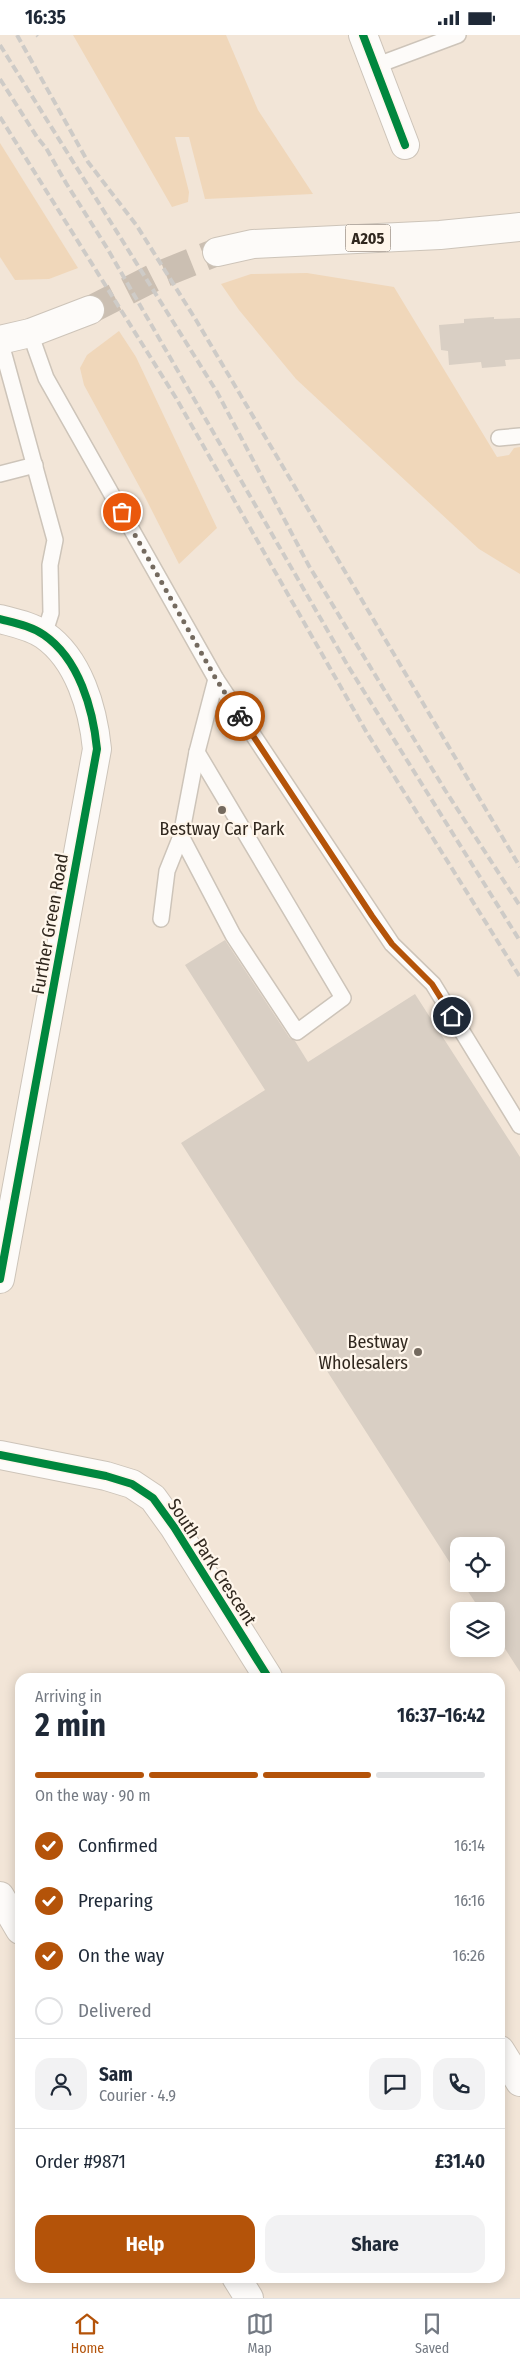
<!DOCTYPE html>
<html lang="en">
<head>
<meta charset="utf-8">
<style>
	body { margin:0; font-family:"Fira Sans Condensed",sans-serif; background:#f2f2f3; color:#1f2937; height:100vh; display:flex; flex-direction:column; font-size:19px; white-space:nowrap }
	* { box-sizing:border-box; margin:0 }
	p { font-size:16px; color:#747a83 }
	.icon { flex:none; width:28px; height:28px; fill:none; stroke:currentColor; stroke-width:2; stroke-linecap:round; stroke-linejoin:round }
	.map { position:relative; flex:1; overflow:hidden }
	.details { position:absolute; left:15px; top:1638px; width:490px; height:610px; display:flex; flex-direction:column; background:#fff; border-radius:15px; box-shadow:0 2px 12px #0003 }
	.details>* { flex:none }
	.controls { position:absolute; left:450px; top:1502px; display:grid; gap:10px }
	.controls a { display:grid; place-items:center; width:55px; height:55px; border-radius:10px; background:#fff; box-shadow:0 2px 12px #0003; font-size:25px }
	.pin { position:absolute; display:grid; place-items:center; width:42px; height:42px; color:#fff; margin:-21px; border:2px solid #fff; border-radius:50%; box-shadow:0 1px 5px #0007 }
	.courier { position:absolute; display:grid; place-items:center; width:50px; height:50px; margin:-25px; border:4px solid #b45309; border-radius:50%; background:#fff; color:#222; box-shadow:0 1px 6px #0007 }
	.headline em { font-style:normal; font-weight:700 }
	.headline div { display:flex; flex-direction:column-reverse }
	.headline { display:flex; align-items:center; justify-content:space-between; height:85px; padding:0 20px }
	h1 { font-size:32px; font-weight:700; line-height:38px }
	.bar { display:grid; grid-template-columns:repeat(4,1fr); gap:8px 5px; align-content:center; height:60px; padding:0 20px }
	.bar i { height:6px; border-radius:4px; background:#e0e1e3 }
	.bar .current { background:#b45309 }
	.bar p { grid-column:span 4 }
	.line { display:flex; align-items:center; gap:12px; padding:0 20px; border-top:1px solid #e0e1e3 }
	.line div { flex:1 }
	.round { display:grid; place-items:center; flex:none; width:52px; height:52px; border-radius:15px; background:#f2f2f3 }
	ol { padding:0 20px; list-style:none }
	li { display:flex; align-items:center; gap:15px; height:55px }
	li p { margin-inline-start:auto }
	li .icon { padding:5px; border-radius:50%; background:#b45309; color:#fff; stroke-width:4 }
	li:last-child { color:#747a83 }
	li i { width:28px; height:28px; border:2px solid #e0e1e3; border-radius:50% }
	.primary-button { display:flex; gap:10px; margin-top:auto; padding:10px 20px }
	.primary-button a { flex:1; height:58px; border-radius:15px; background:#b45309; color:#fff; font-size:20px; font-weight:700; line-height:58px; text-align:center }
	.primary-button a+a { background:#f2f2f3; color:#1f2937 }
	.status { display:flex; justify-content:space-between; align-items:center; height:35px; padding:0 25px; background:#fff; direction:ltr }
	.status svg { height:14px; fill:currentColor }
	.menu { display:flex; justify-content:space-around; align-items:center; height:70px; border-top:1px solid #e0e1e3; background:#fff; font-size:14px; color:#747a83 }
	.menu a { display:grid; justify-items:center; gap:2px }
	.menu .current { color:#b45309 }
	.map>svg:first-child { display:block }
	.green { fill:#f0d7ba }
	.building { fill:#d9cfc4 }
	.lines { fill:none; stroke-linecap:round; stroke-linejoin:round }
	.trunk-tunnel { stroke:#cbbfb2; stroke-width:28; stroke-dasharray:28 14; stroke-linecap:butt }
	.service-casing { stroke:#cdc4b9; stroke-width:18 }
	.minor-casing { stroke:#cdc4b9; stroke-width:30 }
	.trunk-casing { stroke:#cdc4b9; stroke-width:30 }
	.service { stroke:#fdfbf9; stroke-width:15 }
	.minor { stroke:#fdfbf9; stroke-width:28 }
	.trunk { stroke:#fdfbf9; stroke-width:28 }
	.rail { stroke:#cecbc7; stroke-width:4; stroke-dasharray:8 4; stroke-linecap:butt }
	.cycleway-casing { stroke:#fff6eb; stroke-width:11 }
	.cycleway { stroke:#00873e; stroke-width:8 }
	.done { stroke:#746a5f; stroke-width:5; stroke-dasharray:0 9 }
	.route { stroke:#b45309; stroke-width:6 }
	.poi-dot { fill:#746a5f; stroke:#fff6eb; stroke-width:2 }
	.labels { text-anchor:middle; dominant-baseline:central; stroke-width:4.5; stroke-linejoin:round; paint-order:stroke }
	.shield { fill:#fff6eb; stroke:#6e655c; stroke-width:1 }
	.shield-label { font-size:16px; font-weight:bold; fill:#30271e }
	.poi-label { font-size:18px; fill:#30271e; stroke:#fff6eb }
	.street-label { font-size:18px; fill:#30271e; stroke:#fff6eb }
</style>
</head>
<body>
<div class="status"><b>16:35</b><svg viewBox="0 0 49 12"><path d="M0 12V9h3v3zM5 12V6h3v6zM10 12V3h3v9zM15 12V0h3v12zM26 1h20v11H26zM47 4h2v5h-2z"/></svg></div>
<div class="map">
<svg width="520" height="2263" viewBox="0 0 520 2263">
	<rect width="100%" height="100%" fill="#f2e5d7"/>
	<g class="green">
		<path d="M73,0h153l32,75 55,84 -108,5 -16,-62h-14l14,55 -1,10 -16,5z"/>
		<path d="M0,108l78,125 -29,11 -34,1 -15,-23z"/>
		<path d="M307,238l87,14 103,170 12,-2 5,-7 6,-1v127l-41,-25 -183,-170 -57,-69 -18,-26 30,-10z"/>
		<path d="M119,296l17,26 81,171 -38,36 -35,-69 -60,-110 -4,-17 7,-13z"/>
	</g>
	<g class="building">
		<path d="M494,282v2l26,-1v41l-15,1 1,6 -24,2 -1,-6 -32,3 -1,-14 -7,-1 -2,-25 25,-2v-4z"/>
		<path d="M225,905l64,97 6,4 13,21 107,-68 105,163v515l-24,-37v-24h-15l-18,-27h33v-38h-37v31l-278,-434 84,-53 -80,-125z"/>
	</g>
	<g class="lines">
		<path class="trunk-tunnel" d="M90,275l67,-34 60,-24"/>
		<g class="service-casing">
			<g id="service">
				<path d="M375,31l83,-31"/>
				<path d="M30,298l16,45 170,301 176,265 41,40 87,142"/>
				<path d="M0,305l55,200 -5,25 1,48 -7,22"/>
				<path d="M499,403l21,-2"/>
				<path d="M0,439l35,-9"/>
				<path d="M181,801l52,99 64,97 46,-34 -146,-246"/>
				<path d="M161,884l6,-48 14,-35 16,-84 19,-73"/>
			</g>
		</g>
		<g class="minor-casing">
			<g id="minor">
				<path d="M363,0l42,110"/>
				<path d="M0,584c15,4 31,7 44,16 35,24 49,74 53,114l-97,530"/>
				<path d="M0,1420l106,21 26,8 21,14 21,29 94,150"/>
				<path d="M0,1861l20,34"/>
				<path d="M500,2015l20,32"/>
				<path d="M236,2242l13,21"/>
			</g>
		</g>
		<g class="trunk-casing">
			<g id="trunk">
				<path d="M217,217l36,-8 187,-9 80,-8"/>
				<path d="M0,305l30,-7 60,-23"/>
			</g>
		</g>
		<use href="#service" class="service"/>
		<use href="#minor" class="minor"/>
		<use href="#trunk" class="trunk"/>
		<g class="rail">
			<path d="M17,0l71,127 49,64 59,94 324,547"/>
			<path d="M37,0l1,1"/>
			<path d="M0,10l217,347 92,174 136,224 75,116"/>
			<path d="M0,44l37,58 9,11 20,35 41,65 241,418 172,275"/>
			<path d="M0,82l176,281 191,335 153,244"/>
		</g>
		<g class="cycleway-casing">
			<g id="cycleway">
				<path d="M363,0l42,110"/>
				<path d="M0,584c15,4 31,7 44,16 35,24 49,74 53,114l-97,530"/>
				<path d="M0,1420l106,21 26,8 21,14 21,29 94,150"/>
			</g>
		</g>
		<use href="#cycleway" class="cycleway"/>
	</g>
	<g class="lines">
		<path class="done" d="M122,477l94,167 24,37"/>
		<path class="route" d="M240,681l132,200 20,28 40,40 20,32"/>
	</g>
	<g class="poi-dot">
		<circle cx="222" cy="775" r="5"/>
		<circle cx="418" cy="1317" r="5"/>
	</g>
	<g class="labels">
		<rect class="shield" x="345.5" y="189.5" width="45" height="27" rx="4"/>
		<g class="shield-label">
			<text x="368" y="203">A205</text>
		</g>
		<g class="poi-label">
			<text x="222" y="794">Bestway Car Park</text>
			<text x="408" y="1307" text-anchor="end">Bestway<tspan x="408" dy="21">Wholesalers</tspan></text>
		</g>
		<g class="street-label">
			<text transform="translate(50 889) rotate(-80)">Further Green Road</text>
			<text transform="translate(212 1527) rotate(57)">South Park Crescent</text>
		</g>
	</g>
</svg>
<div class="controls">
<a><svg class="icon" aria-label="locate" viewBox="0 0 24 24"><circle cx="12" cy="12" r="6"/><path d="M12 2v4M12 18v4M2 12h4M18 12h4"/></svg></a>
<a><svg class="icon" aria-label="layers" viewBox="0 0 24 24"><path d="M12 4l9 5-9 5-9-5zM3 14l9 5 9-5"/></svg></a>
</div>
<div class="pin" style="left:122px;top:477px;background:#ea580c"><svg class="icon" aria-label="bag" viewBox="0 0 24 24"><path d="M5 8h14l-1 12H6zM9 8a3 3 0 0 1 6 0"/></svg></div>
<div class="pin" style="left:452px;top:981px;background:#1f2937"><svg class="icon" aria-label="home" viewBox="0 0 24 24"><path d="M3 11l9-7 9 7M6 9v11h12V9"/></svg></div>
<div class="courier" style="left:240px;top:681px"><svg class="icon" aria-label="bike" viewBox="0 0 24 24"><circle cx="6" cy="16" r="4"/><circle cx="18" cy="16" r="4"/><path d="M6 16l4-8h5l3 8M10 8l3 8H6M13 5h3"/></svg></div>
<section class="details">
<div class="headline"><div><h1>2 min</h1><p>Arriving in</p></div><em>16:37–16:42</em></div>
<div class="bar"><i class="current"></i><i class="current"></i><i class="current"></i><i></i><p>On the way · 90 m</p></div>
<ol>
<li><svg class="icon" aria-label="check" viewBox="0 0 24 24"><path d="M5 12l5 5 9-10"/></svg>Confirmed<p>16:14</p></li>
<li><svg class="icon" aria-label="check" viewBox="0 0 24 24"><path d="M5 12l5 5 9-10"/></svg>Preparing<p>16:16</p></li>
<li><svg class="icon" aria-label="check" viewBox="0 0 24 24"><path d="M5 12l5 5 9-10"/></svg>On the way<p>16:26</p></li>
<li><i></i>Delivered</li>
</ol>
<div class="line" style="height:90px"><a class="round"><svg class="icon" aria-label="person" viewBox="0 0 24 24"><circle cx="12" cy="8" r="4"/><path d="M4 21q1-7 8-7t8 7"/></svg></a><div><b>Sam</b><p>Courier · 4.9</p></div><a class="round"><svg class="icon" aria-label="chat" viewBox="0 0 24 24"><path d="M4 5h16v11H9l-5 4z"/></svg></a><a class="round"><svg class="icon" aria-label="phone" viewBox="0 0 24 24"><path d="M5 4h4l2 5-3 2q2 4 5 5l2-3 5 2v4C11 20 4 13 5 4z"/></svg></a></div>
<div class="line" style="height:65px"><div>Order #9871</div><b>£31.40</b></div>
<div class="primary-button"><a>Help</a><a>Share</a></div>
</section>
</div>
<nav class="menu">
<a class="current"><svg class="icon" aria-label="home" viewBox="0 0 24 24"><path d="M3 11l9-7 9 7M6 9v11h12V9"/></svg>Home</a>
<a><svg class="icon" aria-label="map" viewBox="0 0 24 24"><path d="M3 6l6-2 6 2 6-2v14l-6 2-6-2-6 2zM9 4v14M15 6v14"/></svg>Map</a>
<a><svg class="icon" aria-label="saved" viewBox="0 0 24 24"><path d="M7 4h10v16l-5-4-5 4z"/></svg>Saved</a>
</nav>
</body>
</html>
